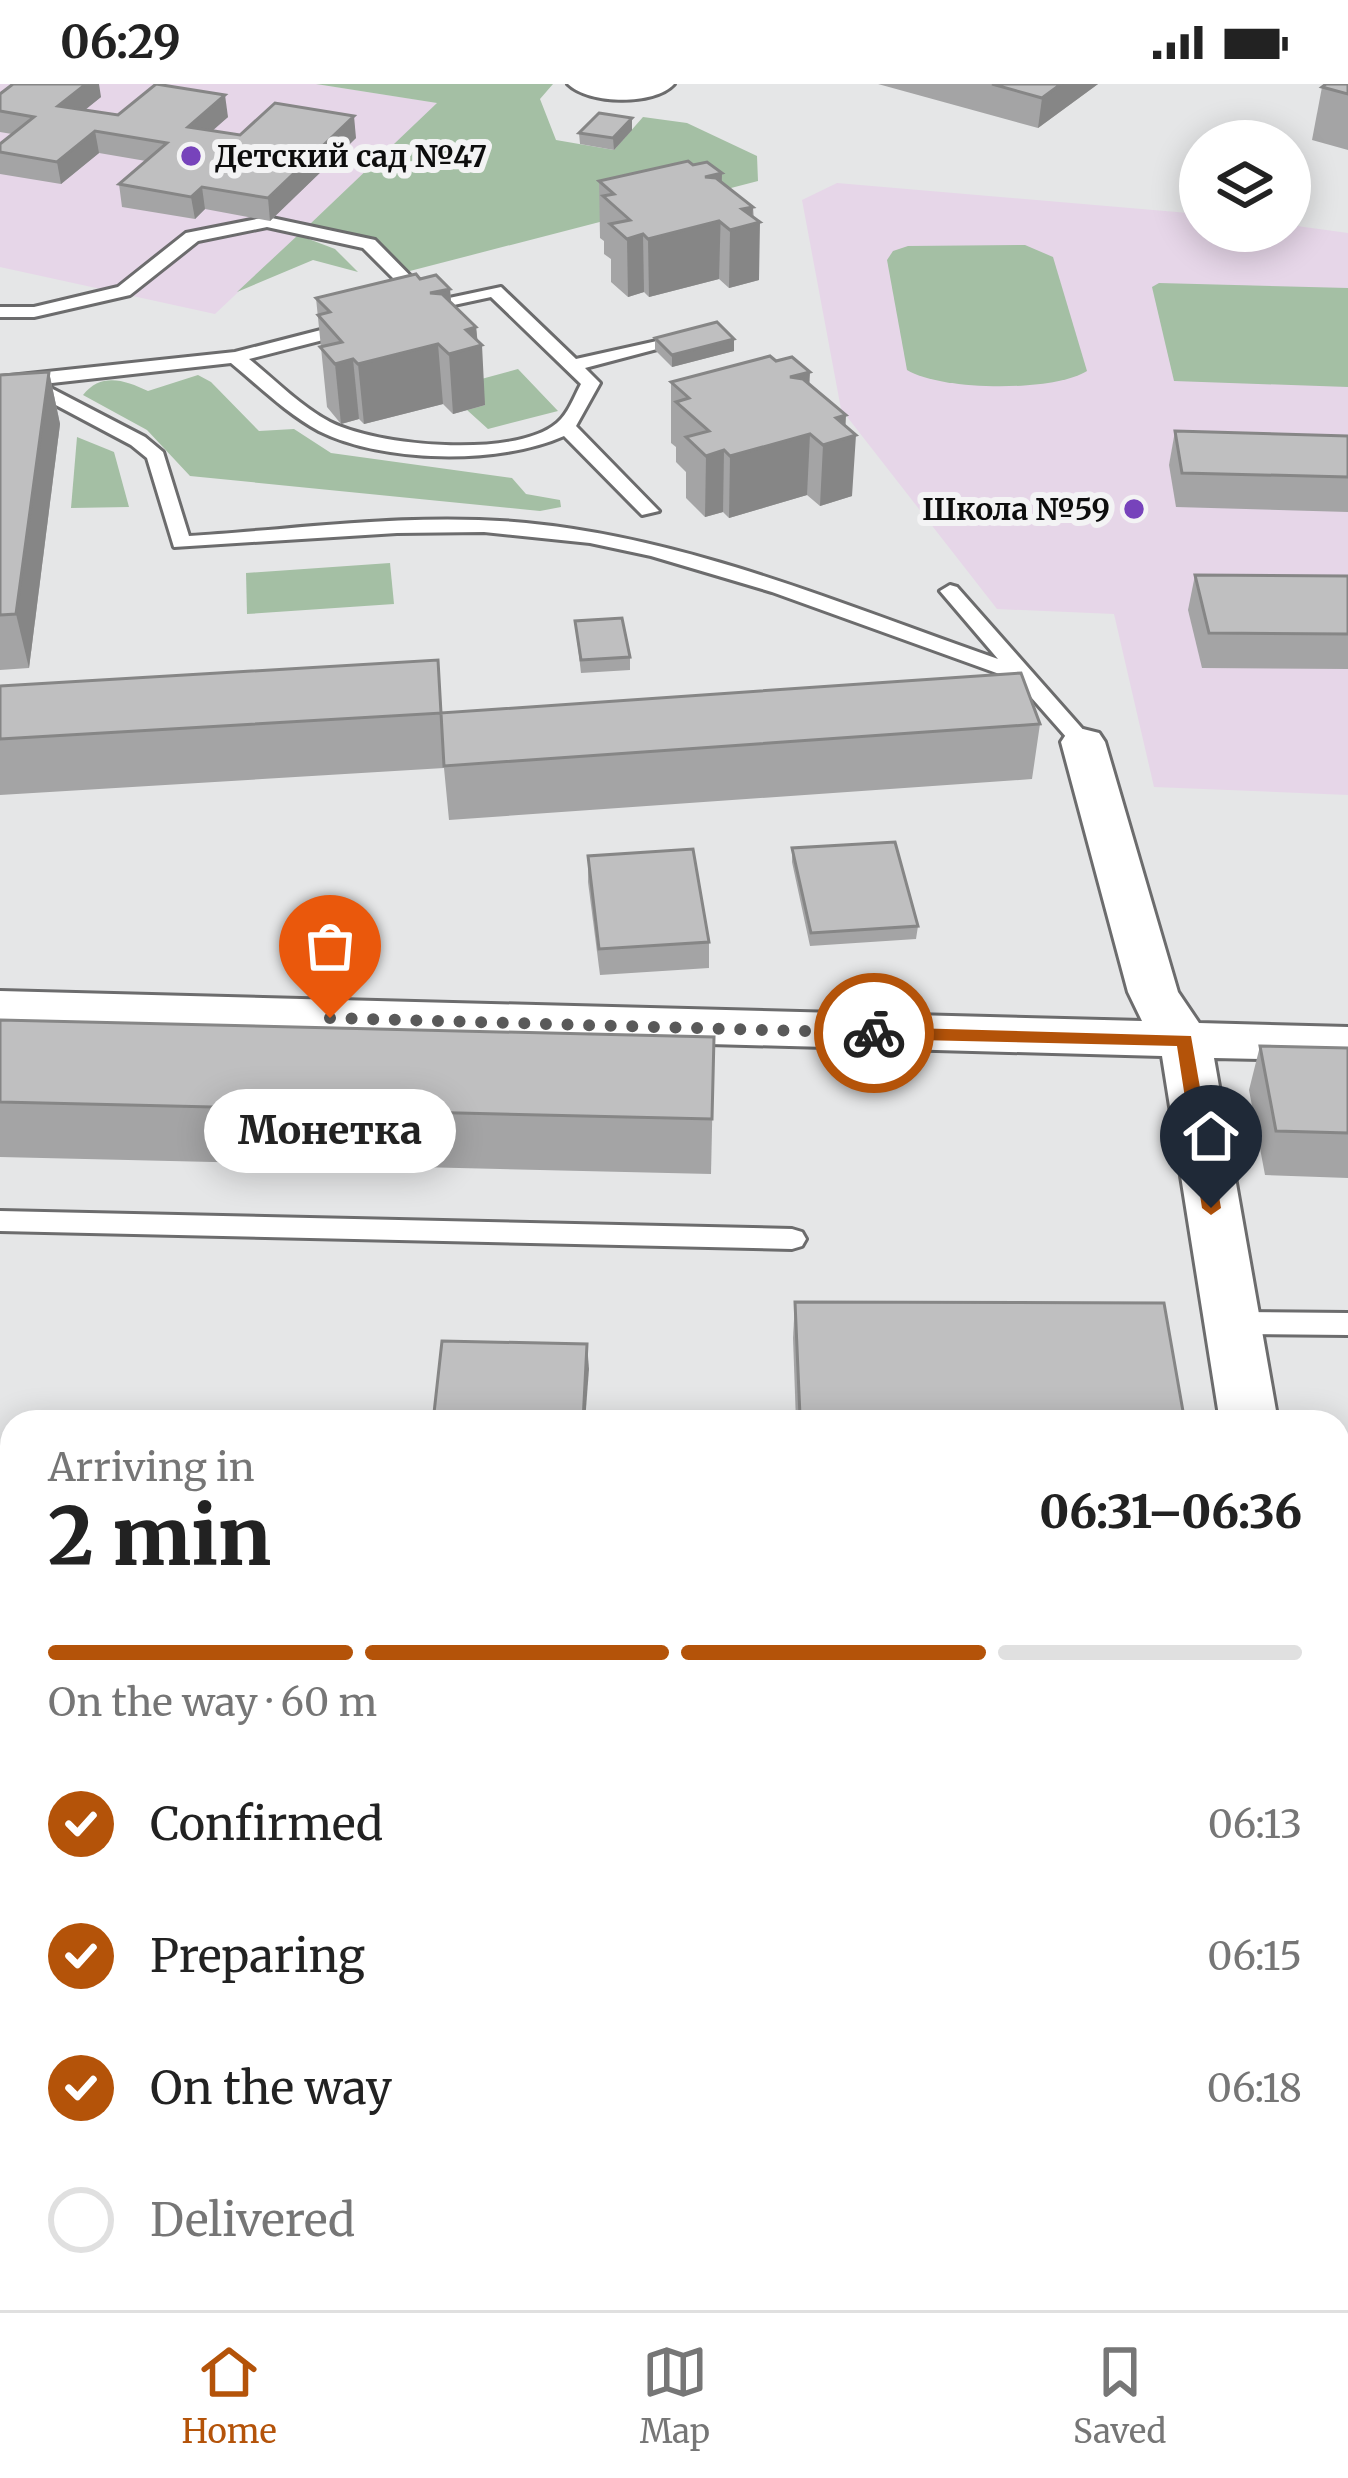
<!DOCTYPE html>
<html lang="en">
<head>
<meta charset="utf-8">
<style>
	body { margin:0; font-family:Merriweather,serif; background:#f2f2f2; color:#222; height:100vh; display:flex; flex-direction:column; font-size:45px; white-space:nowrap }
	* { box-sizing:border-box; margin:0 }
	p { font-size:39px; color:#767676 }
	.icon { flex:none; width:66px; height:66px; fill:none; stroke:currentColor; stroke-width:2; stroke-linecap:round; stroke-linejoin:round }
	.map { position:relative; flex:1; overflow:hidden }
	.panel { position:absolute; left:0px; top:1326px; width:1350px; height:900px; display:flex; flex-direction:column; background:#fff; border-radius:36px 36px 0 0; box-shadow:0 6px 30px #0003 }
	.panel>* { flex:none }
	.tools { position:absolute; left:1179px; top:36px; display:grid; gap:24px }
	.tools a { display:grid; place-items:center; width:132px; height:132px; border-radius:50%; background:#fff; box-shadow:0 6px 30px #0003; font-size:60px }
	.pin { position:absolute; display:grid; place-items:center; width:102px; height:102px; color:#fff; margin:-123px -51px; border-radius:50% 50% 50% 0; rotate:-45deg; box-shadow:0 0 12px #0007 }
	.pin .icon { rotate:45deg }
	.courier { position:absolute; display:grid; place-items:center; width:120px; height:120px; margin:-60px; border:9px solid #b45309; border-radius:50%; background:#fff; color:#222; box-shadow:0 3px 15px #0007 }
	.bubble { position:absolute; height:84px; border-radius:42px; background:#fff; box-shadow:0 6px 30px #0003; font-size:39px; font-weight:800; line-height:84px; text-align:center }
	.summary em { font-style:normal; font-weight:800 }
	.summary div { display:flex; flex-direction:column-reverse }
	.summary { display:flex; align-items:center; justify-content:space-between; height:204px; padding:0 48px }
	h1 { font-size:78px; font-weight:800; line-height:90px }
	.bar { display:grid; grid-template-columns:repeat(4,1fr); gap:18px 12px; align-content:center; height:144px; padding:0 48px }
	.bar i { height:15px; border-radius:9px; background:#e0e0e0 }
	.bar .active { background:#b45309 }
	.bar p { grid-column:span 4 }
	ol { padding:0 48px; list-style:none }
	li { display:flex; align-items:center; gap:36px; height:132px }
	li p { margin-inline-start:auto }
	li .icon { padding:12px; border-radius:50%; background:#b45309; color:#fff; stroke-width:4 }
	li:last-child { color:#767676 }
	li i { width:66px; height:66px; border:6px solid #e0e0e0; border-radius:50% }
	.status { display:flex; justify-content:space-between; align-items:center; height:84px; padding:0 60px; background:#fff; direction:ltr }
	.status svg { height:33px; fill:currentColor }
	.tabs { display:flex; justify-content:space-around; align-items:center; height:168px; border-top:3px solid #e0e0e0; background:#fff; font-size:33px; color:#767676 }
	.tabs a { display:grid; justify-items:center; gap:6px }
	.tabs .active { color:#b45309 }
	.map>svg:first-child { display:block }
	.education { fill:#e6d6e8 }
	.green { fill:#a4bfa4 }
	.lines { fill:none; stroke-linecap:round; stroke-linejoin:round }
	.lane-casing { stroke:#6c6c6d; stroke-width:6 }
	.street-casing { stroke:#6c6c6d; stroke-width:6 }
	.lane { fill:#fff; fill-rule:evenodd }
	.street { fill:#fff; fill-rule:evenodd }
	.wall { fill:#a4a4a5 }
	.shaded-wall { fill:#868686 }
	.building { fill:#bfbfc0; stroke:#868686; stroke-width:3 }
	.route { fill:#b45309 }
	.done { stroke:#595959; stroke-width:12; stroke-dasharray:0 21.6 }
	.poi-dot { fill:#7743bb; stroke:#f3f3f4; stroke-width:4.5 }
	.labels { text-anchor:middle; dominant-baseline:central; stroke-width:12; stroke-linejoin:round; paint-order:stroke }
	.far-poi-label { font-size:30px; font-weight:bold; fill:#0d0d0d; stroke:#f3f3f4; text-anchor:start }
</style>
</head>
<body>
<div class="status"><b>06:29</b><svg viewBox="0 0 49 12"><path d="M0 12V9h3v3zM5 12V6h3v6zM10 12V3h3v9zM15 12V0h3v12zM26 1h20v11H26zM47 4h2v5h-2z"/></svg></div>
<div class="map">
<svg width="1348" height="2226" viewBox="0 0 1348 2226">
	<rect width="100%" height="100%" fill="#e5e6e7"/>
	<g class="education">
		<path d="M0,0h316l122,19 -223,211 -215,-47z"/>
		<path d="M837,99l363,31v17h90v-6l58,8v562l-194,-8 -40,-173 -117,-5 -156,-200 -39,-209z"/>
	</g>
	<g class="green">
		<path d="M316,0h237l-13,15 16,41 58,10 29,-33 44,6 70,33 1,25 -352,91 -33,-35 -64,-12 128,-122z"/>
		<path d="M298,151l37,14 23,23 -45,-12 -76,32z"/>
		<path d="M1025,161l28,12 34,114c-33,21 -146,20 -180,-1l-20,-110 6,-9 15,-5z"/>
		<path d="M1159,199l189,5v99l-174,-6 -22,-94z"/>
		<path d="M518,285l40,42 -70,18 -21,-19 18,-5 -11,-24z"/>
		<path d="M198,291l13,7 48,49 35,-2 37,24 181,25 14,16 34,6 1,7 -21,4 -350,-35 -43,-46 -64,-35c18,-23 42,-15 65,-4z"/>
		<path d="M77,353l37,15 15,55 -58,1z"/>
		<path d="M390,479l4,41 -147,10 -1,-41z"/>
	</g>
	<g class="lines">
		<g class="lane-casing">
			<g id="lane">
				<path d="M267,133l108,23 60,61 66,-14 75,72 81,-18v8l-72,19 15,15 -24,43 83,85 -17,4 -78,-79c-65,29 -181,27 -245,-5 -32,-17 -60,-45 -88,-68l-188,21 102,53 18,15 26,84c112,-7 225,-24 337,-13 165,16 317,82 472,136l-58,-68 10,-6 7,2 137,155 -3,5h-16l-59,-67 -244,-88 -121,-36 -61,-13 -106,-11 -87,1 -223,14 -27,-89 -16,-13 -111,-59 -20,3v-12l235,-25 117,-30 9,5 -3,4 -109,28c26,21 51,47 81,63 46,24 185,37 227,1 11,-9 17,-26 24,-39l-90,-87 -79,17v-8l7,-2 -56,-56 -96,-21 -69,14 -68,54 -96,22h-34v-10h34l84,-20 68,-54z"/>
				<path d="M0,1127l792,18 10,3 4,7 -4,7 -10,3 -792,-18z"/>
				<path d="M1235,1228l113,1v22l-113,-1 -10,-3 -4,-8 4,-8z"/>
				<rect x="1338" y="1687" width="10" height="30"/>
				<path d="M554,2214h38l-1,12h-38z"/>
			</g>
		</g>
		<g class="street-casing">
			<g id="street">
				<path d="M568,0h106c-20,22 -86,20 -106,0z"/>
				<path d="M1083,645l16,4 6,9 73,250 21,31 149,4v34l-134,-3 64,364h-58l-58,-366 -1162,-31v-34l1142,30 -14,-29 -67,-250 6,-9z"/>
				<path d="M1338,1837l10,4v106l-10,-4z"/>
				<rect x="0" y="1929" width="12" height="70"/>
				<path d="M1338,2018l10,2v74l-10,-2z"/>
			</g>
		</g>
		<use href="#lane" class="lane"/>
		<use href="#street" class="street"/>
	</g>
	<g class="wall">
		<path d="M878,0h220l-60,44z"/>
		<path d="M1348,0v66l-36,-10 10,-53z"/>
		<path d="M0,10l101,3 -17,13 34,5 110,2 -16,13 28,5 116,3 -86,83 -65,-12 -10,10 -73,-12 -3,-23 27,-23 -47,-8 -38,31 -61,-10v-30l12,-10 -12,-2z"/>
		<path d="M632,46l-18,20 -34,-6 -1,-11z"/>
		<path d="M599,97l123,2 31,24 6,73 -30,8 -10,-9 -70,18 -5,-5 -16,5 -17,-15v-23l-7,-5v-13l-4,-3z"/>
		<path d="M420,195l30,10 1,13 25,25 9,78 -32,9 -10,-10 -79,20 -5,-5 -18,5 -14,-17 -11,-109z"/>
		<path d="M655,254l79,1v12l-62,16 -17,-17z"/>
		<path d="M49,288l11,52 -31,244 -29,2v-295z"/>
		<path d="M671,298l138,2 43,112 -32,10 -13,-11 -78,23 -6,-6 -18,5 -19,-19v-26l-10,-10v-15l-5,-4z"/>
		<path d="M1175,347l173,5v76l-172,-5 -7,-42z"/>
		<path d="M1195,491l153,1v93l-146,-1 -14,-58z"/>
		<path d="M575,537l55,36v13l-49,3z"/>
		<path d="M438,576l4,53 598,11 -8,55 -583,41 -5,-52 -444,27v-109z"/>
		<path d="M792,764l126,78 -2,13 -106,7 -18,-84z"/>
		<path d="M588,772l121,86v26l-109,7 -12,-93z"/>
		<path d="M0,936l714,17 -3,137 -711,-17z"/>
		<path d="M1260,962l88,2v130l-83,-3 -16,-85z"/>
		<path d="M795,1218l389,115 -1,5h-387l-3,-84z"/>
		<path d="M1132,2214h114l91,12h-210z"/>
	</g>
	<g class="shaded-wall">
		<path d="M86,0h13l2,13 -38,31 -5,-22z"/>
		<path d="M1061,0h37l-60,44 4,-30z"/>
		<path d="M225,11l3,22 -36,32 -4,-22z"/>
		<path d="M354,32l2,22 -86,83 -2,-23z"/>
		<path d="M632,34v12l-18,20 -1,-12z"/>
		<path d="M95,47l4,22 -38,31 -4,-22z"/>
		<path d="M722,89l-3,106 -70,18 -1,-58 57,-62z"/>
		<path d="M202,103l3,22 -10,10 -4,-22z"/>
		<path d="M753,123l-1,18 8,-3 -1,58 -30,8 1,-58 12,-21z"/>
		<path d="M643,150l1,58 -16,5 -1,-58z"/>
		<path d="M450,205l4,58 -16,-3 5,60 -79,20 -6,-60 72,-71z"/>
		<path d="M476,243l2,20 4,-2 3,60 -32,9 -4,-60 17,-24z"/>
		<path d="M734,255v12l-62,16v-12z"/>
		<path d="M353,275l6,60 -18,5 -6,-60z"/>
		<path d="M49,288l11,52 -31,244 -13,-54z"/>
		<path d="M810,288l-3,61 -17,-56z"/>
		<path d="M846,331l-1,23 11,-3 -4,61 -32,10 3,-61 13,-27z"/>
		<path d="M810,350l-3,61 -78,23 1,-62z"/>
		<path d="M724,366l-1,62 -18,5 1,-61z"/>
		<path d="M587,1260l2,25 -4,53h-2z"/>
	</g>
	<g class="building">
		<path d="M13,0h73l-28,22 60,9 38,-31 69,11 -37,32 52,8 35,-32 79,13 -86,82 -66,-11 -11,10 -72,-13 48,-41 -72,-12 -38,31 -57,-10v-8l34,-27 -34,-6v-17z"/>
		<path d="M992,0h69l-19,14z"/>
		<path d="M1326,0h22v10l-26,-7z"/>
		<path d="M599,29l33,5 -19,20 -34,-5z"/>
		<path d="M688,77l5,4 14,-3 15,11 -17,4 11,1 37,29 -11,2 18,13 -30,8 -11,-9 -71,18 -5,-5 -16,5 -17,-15 20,-4 -27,-24 11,-2 -15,-13z"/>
		<path d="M416,190l4,5 16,-4 14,14 -20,4 12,1 34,33 -10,3 16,15 -33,9 -11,-10 -80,20 -5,-5 -18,5 -15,-17 22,-5 -24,-27 12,-3 -14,-14z"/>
		<path d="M717,238l17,17 -62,16 -17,-17z"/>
		<path d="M770,272l6,5 16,-4 18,15 -20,5 13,2 43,36 -10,3 20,17 -33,10 -13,-11 -80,22 -6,-6 -18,6 -20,-19 23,-6 -33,-29 13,-4 -18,-16z"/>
		<path d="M49,288l-33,242 -16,1v-240z"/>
		<path d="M1175,347l173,5v41l-166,-4z"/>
		<path d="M1195,491l153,1v58l-139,-1z"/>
		<path d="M622,534l8,39 -49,3 -6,-39z"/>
		<path d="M438,576l3,53 580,-40 19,51 -596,42 -3,-53 -441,26v-53z"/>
		<path d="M895,758l23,84 -107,7 -19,-85z"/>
		<path d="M693,765l16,93 -110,7 -11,-93z"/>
		<path d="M0,936l714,17 -2,82 -712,-17z"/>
		<path d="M1260,962l88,2v85l-72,-2z"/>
		<path d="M795,1218l369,1 20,114 -384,-1z"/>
		<path d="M442,1257l145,3 -4,78h-150z"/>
		<path d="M734,2214h247l1,12h-248z"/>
		<path d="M1137,2214h109l91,8v4h-200z"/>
	</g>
	<path class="route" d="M874,943l317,9 30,172 -10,7 -9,-7 -25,-162 -303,-7 -10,-6z"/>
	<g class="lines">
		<path class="done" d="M330,934l544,15"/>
	</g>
	<g class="poi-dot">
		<circle cx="191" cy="72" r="12"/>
		<circle cx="1134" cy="425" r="12"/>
	</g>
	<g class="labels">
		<g class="far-poi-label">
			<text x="215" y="72">Детский сад №47</text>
			<text x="1110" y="425" text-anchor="end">Школа №59</text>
		</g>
	</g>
</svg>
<div class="tools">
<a><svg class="icon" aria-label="layers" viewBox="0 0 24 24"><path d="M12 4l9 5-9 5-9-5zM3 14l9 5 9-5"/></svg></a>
</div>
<div class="pin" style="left:330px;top:934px;background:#ea580c"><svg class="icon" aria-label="bag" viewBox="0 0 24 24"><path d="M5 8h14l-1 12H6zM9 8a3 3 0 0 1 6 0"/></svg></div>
<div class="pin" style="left:1211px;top:1124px;background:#1f2937"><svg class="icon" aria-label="home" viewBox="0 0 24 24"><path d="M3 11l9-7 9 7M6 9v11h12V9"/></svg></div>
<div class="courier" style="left:874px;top:949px"><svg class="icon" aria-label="bike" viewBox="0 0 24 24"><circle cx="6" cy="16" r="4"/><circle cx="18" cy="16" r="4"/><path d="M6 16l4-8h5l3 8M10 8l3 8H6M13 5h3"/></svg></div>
<div class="bubble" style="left:204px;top:1005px;width:252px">Монетка</div>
<section class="panel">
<div class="summary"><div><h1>2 min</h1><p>Arriving in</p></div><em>06:31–06:36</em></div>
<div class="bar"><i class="active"></i><i class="active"></i><i class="active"></i><i></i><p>On the way · 60 m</p></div>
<ol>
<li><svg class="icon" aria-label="check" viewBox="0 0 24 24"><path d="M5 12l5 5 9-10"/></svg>Confirmed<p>06:13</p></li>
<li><svg class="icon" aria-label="check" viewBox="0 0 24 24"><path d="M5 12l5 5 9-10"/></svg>Preparing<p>06:15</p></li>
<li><svg class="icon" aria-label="check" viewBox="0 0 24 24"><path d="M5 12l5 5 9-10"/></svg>On the way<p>06:18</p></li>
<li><i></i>Delivered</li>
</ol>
</section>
</div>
<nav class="tabs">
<a class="active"><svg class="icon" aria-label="home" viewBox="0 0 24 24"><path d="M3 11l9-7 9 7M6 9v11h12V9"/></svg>Home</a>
<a><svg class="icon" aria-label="map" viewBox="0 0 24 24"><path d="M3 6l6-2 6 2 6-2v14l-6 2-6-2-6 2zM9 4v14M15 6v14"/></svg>Map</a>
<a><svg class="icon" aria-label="saved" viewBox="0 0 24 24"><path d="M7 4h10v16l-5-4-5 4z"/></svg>Saved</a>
</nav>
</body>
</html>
